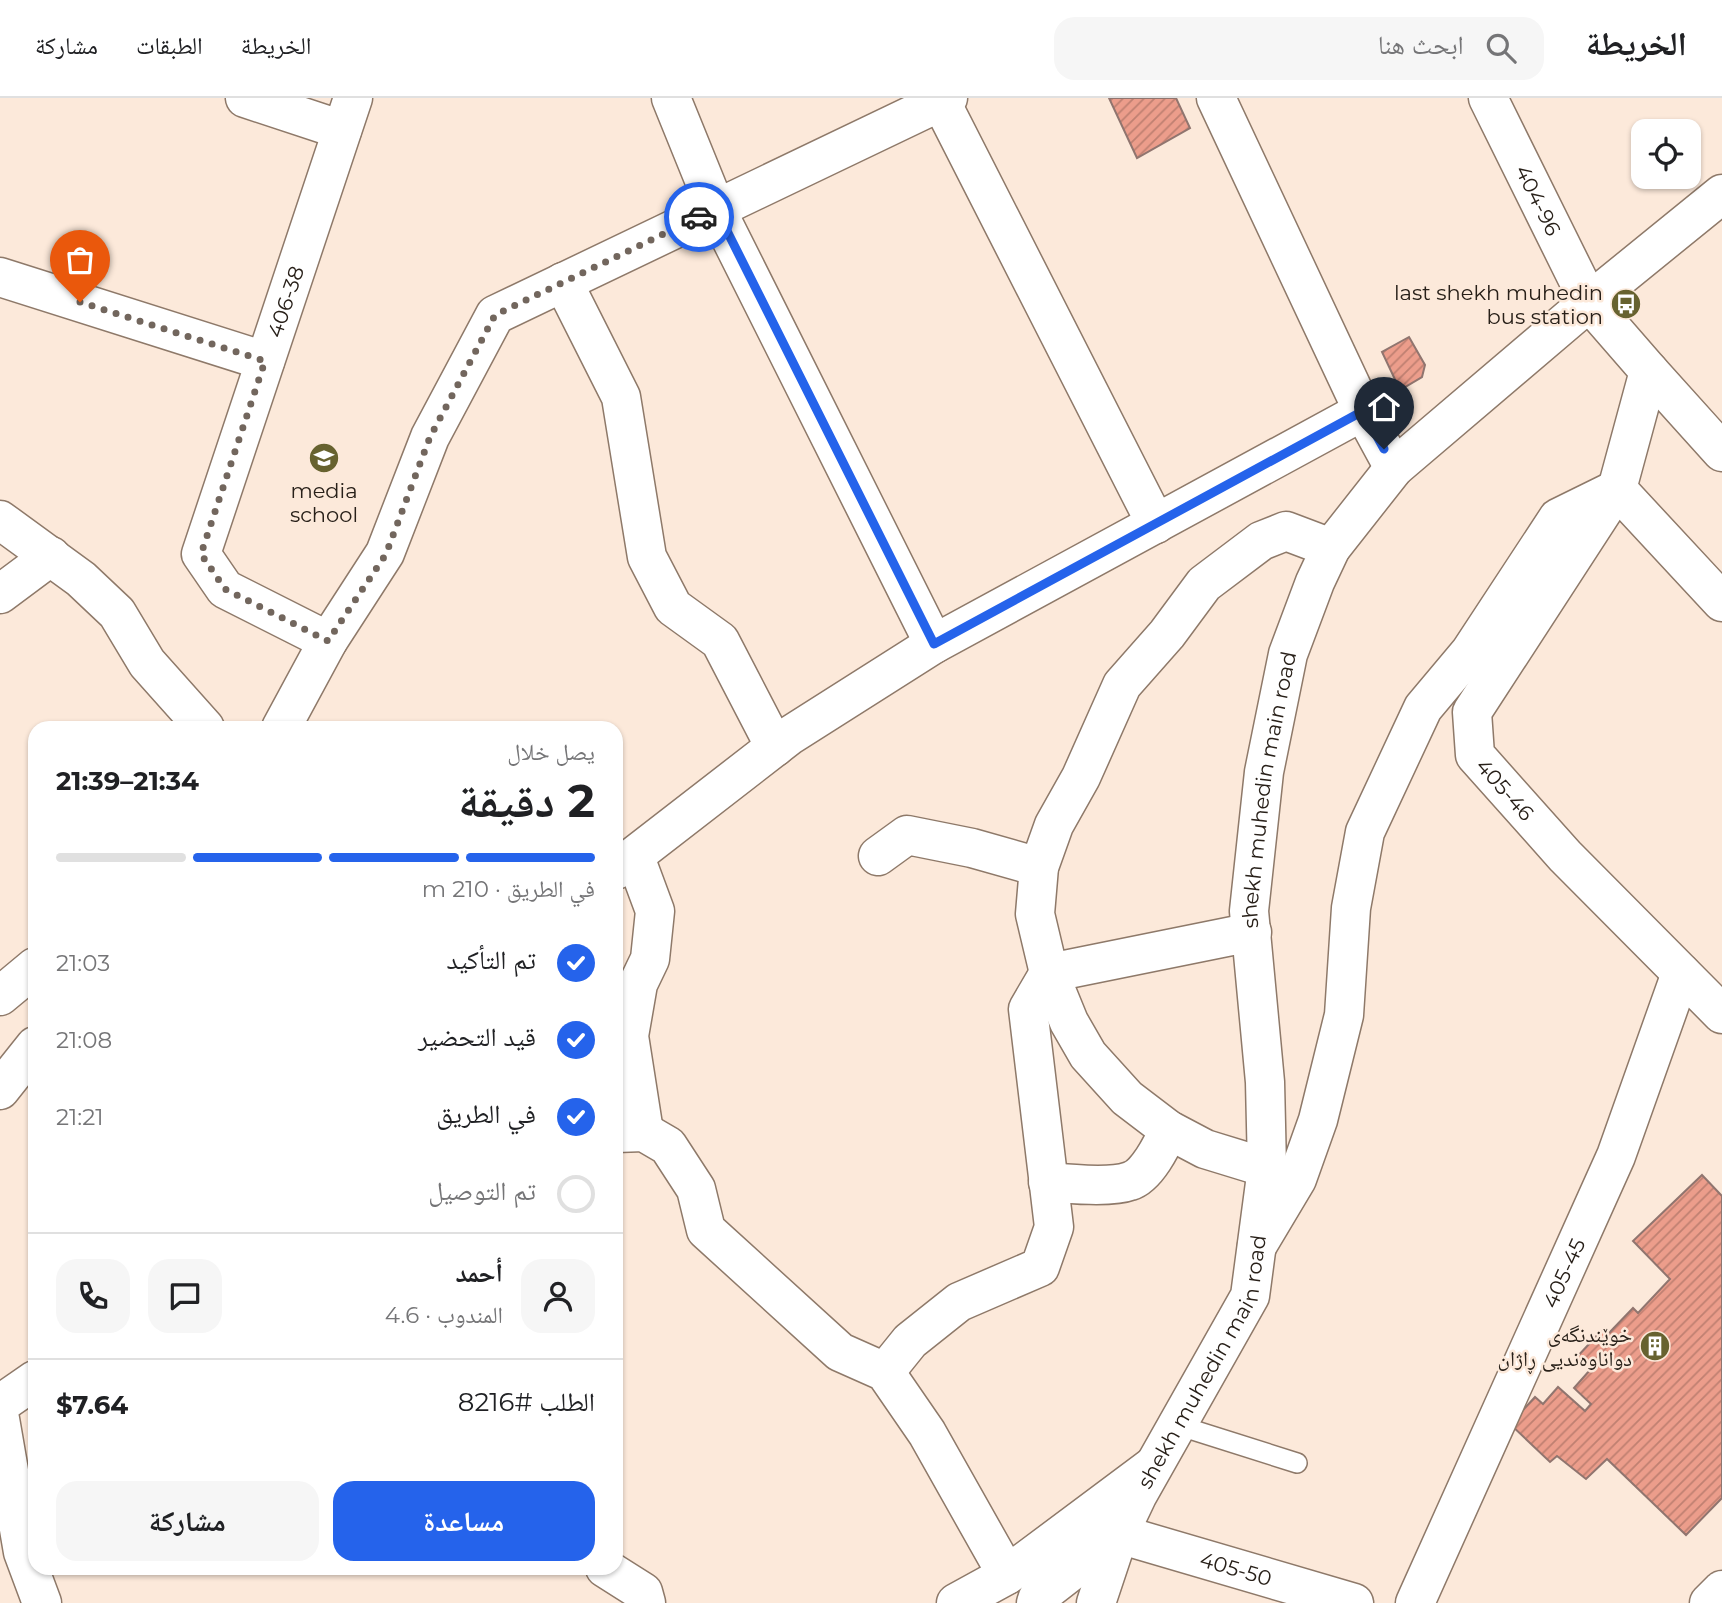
<!DOCTYPE html>
<html lang="ar">
<head>
<meta charset="utf-8">
<style>
	body { margin:0; font-family:Montserrat,"Noto Naskh Arabic",sans-serif; background:#f6f6f6; color:#202124; direction:rtl; height:100vh; display:flex; flex-direction:column; font-size:26px; white-space:nowrap }
	* { box-sizing:border-box; margin:0 }
	p { font-size:23px; color:#757577 }
	.icon { flex:none; width:38px; height:38px; fill:none; stroke:currentColor; stroke-width:2; stroke-linecap:round; stroke-linejoin:round }
	.map { position:relative; flex:1; overflow:hidden; direction:ltr }
	.details { position:absolute; left:28px; top:623px; width:595px; height:854px; display:flex; flex-direction:column; background:#fff; border-radius:21px; box-shadow:0 2px 5px #0004; direction:rtl }
	.details>* { flex:none }
	.fabs { position:absolute; left:1631px; top:21px; display:grid; gap:14px }
	.fabs a { display:grid; place-items:center; width:70px; height:70px; border-radius:14px; background:#fff; box-shadow:0 2px 5px #0004; font-size:35px }
	.pin { position:absolute; display:grid; place-items:center; width:60px; height:60px; color:#fff; margin:-72px -30px; border-radius:50% 50% 50% 0; rotate:-45deg; box-shadow:0 0 7px #0007 }
	.pin .icon { rotate:45deg }
	.courier { position:absolute; display:grid; place-items:center; width:70px; height:70px; margin:-35px; border:5px solid #2563eb; border-radius:50%; background:#fff; color:#222; box-shadow:0 2px 9px #0007 }
	.summary em { font-style:normal; font-weight:700 }
	.summary div { display:flex; flex-direction:column-reverse }
	.summary { display:flex; align-items:center; justify-content:space-between; height:119px; padding:0 28px }
	h1 { font-size:46px; font-weight:700; line-height:52px }
	.bar { display:grid; grid-template-columns:repeat(4,1fr); gap:10px 7px; align-content:center; height:84px; padding:0 28px }
	.bar i { height:9px; border-radius:5px; background:#e0e0e0 }
	.bar .selected { background:#2563eb }
	.bar p { grid-column:span 4 }
	.line { display:flex; align-items:center; gap:18px; padding:0 28px; border-top:2px solid #e0e0e0 }
	.line div { flex:1 }
	.round { display:grid; place-items:center; flex:none; width:74px; height:74px; border-radius:21px; background:#f6f6f6 }
	ol { padding:0 28px; list-style:none }
	li { display:flex; align-items:center; gap:21px; height:77px }
	li p { margin-inline-start:auto }
	li .icon { padding:7px; border-radius:50%; background:#2563eb; color:#fff; stroke-width:4 }
	li:last-child { color:#757577 }
	li i { width:38px; height:38px; border:4px solid #e0e0e0; border-radius:50% }
	.button { display:flex; gap:14px; margin-top:auto; padding:14px 28px }
	.button a { flex:1; height:80px; border-radius:21px; background:#2563eb; color:#fff; font-size:28px; font-weight:700; line-height:80px; text-align:center }
	.button a+a { background:#f6f6f6; color:#202124 }
	header { display:flex; align-items:center; gap:42px; box-sizing:border-box; height:98px; padding:0 35px; background:#fff; border-bottom:2px solid #e0e0e0 }
	header strong { font-size:33px }
	nav { display:flex; gap:38px; margin-inline-start:auto; font-size:24px }
	.search { width:490px; height:63px; background:#f6f6f6; display:flex; align-items:center; gap:18px; box-sizing:border-box; padding:0 24px; border-radius:21px; color:#757577; font-size:26px }
	.map>svg:first-child { display:block }
	.building { fill:url(#building-hatch); stroke:#90756f; stroke-width:2 }
	.lines { fill:none; stroke-linecap:round; stroke-linejoin:round }
	.lane-casing { stroke:#8e7969; stroke-width:22 }
	.street-casing { stroke:#8e7969; stroke-width:41 }
	.secondary-casing { stroke:#8e7969; stroke-width:41 }
	.lane { stroke:#fff; stroke-width:19 }
	.street { stroke:#fff; stroke-width:38 }
	.secondary { stroke:#fff; stroke-width:38 }
	.done { stroke:#72665d; stroke-width:7; stroke-dasharray:0 12.6 }
	.route { stroke:#2563eb; stroke-width:9 }
	.labels { text-anchor:middle; dominant-baseline:central; stroke-width:5; stroke-linejoin:round; paint-order:stroke }
	.street-label { font-size:21px; fill:#282019; stroke:#fce9da }
	.poi-label { font-size:21px; fill:#282019; stroke:#fce9da; text-anchor:end }
</style>
</head>
<body>
<header>
<strong>الخريطة</strong>
<div class="search"><svg class="icon" aria-label="search" viewBox="0 0 24 24"><circle cx="10" cy="10" r="6"/><path d="M15 15l6 6"/></svg>ابحث هنا</div>
<nav><a>الخريطة</a><a>الطبقات</a><a>مشاركة</a></nav>
</header>
<div class="map">
<svg width="1722" height="1505" viewBox="0 0 1722 1505">
	<defs>
		<pattern id="building-hatch" width="6" height="6" patternUnits="userSpaceOnUse" patternTransform="scale(1.75)"><rect width="6" height="6" fill="#ec9d8b"/><path d="M-1 1l2-2M0 6l6-6M5 7l2-2" fill="none" stroke="#bf8071"/></pattern>
	</defs>
	<rect width="100%" height="100%" fill="#fce9da"/>
	<g class="building">
		<path d="M1109,0h67l14,30 -53,30z"/>
		<path d="M1409,239l16,28 -3,12 -22,13 -18,-38z"/>
		<path d="M1702,1077l20,21v302l-36,37 -79,-76 -21,20 -29,-23 -7,6 -40,-38 25,-27 8,7 15,-17 27,24 6,-7 -17,-16 16,-18 -14,-12 27,-29 5,5 25,-26 5,5 32,-34 -37,-38z"/>
	</g>
	<g class="lines">
		<g class="lane-casing">
			<path id="lane" d="M1177,1327l120,38"/>
		</g>
		<g class="street-casing">
			<g id="street">
				<path d="M245,0l97,32"/>
				<path d="M671,0l45,111 218,435"/>
				<path d="M939,0l217,426"/>
				<path d="M1216,0l147,313 31,57"/>
				<path id="s1" d="M1488,0l101,204 60,69 -32,118 105,113"/>
				<path d="M0,179l265,84"/>
				<path d="M563,184l58,115 26,160 26,50 47,34 55,106"/>
				<path d="M1649,273l73,81"/>
				<path id="s2" d="M1617,391l-145,223 3,43 90,101 157,158"/>
				<path d="M0,422l81,59 36,34 30,50 58,65"/>
				<path d="M0,496l51,-38"/>
				<path id="s3" d="M328,543l-103,-52 -24,-35 152,-456"/>
				<path d="M281,630l47,-87 57,-88 45,-116 65,-122 453,-217"/>
				<path d="M878,758l29,-21 65,13 67,19"/>
				<path d="M635,759l20,54 -5,48 -12,25 -9,52 15,96"/>
				<path d="M616,772l173,-134 145,-92 429,-233"/>
				<path d="M0,898l35,-29"/>
				<path d="M0,992l35,-44"/>
				<path d="M616,1035l28,-1 24,14 28,43 10,41 134,122 45,20 42,61 80,142"/>
				<path d="M1267,1070l-62,-19 -36,-19 -42,-32 -39,-43 -19,-33 -20,-49 -14,-59 4,-47 15,-42 27,-48 41,-92 45,-51 37,-50 57,-43 25,-10 45,17"/>
				<path d="M1048,1084c21,2 63,6 82,-1 17,-5 32,-36 39,-51"/>
				<path d="M1257,1148l40,-67 21,-59 26,-105 7,-107 14,-76 58,-124 47,-56 88,-134 59,-29"/>
				<path d="M885,1274l25,-31 49,-39 81,-35 14,-40 -26,-218 21,-36 203,-41"/>
				<path d="M0,1306l35,-24"/>
				<path d="M0,1321l23,133 19,51"/>
				<path id="s4" d="M1119,1436l235,69"/>
				<path d="M605,1470l38,24 3,11"/>
				<path d="M956,1505l51,-28 146,-109"/>
				<path id="s5" d="M1415,1505l201,-447 65,-183"/>
				<path d="M1709,1505l13,-13"/>
			</g>
		</g>
		<g class="secondary-casing">
			<g id="secondary">
				<path d="M1036,1505l2,-6 81,-63"/>
				<path id="s6" d="M1096,1505l23,-69 18,-38 113,-200 17,-128 -2,-86 -16,-171 15,-139 24,-118 27,-72 16,-34 63,-80 195,-166 133,-108"/>
			</g>
		</g>
		<use href="#lane" class="lane"/>
		<use href="#street" class="street"/>
		<use href="#secondary" class="secondary"/>
	</g>
	<g class="lines">
		<path class="done" d="M80,204l185,59 -64,193 24,35 103,52 58,-87 44,-117 65,-122 204,-98"/>
		<path class="route" d="M699,119l17,-8 218,435 429,-233 21,38"/>
	</g>
	<defs>
		<g id="bus-disc" transform="scale(1.575)"><circle r="9.5" fill="#67622f" stroke="#fce9da"/><path d="M-5-6H5V4H4V6H2V4H-2V6H-4V4H-5ZM-3.5-4V0h7V-4ZM-3.5 1.2v1.5H-2V1.2ZM2 1.2v1.5H3.5V1.2Z" fill="#fff"/></g>
		<g id="school-disc" transform="scale(1.575)"><circle r="9.5" fill="#67622f" stroke="#fce9da"/><path d="M0-5L7-2L0 1L-7-2ZM-4 1L0 2.5L4 1V4Q0 6-4 4Z" fill="#fff"/></g>
		<g id="building-disc" transform="scale(1.575)"><circle r="9.5" fill="#67622f" stroke="#fce9da"/><path d="M-4-6H4V6H1V3H-1V6H-4ZM-2.5-4.3h1.7v1.8h-1.7ZM.8-4.3h1.7v1.8H.8ZM-2.5-1h1.7V.8h-1.7ZM.8-1h1.7V.8H.8Z" fill="#fff"/></g>
	</defs>
	<g fill-rule="evenodd">
		<use href="#bus-disc" x="1626" y="206"/>
		<use href="#school-disc" x="324" y="360"/>
		<use href="#building-disc" x="1655" y="1248"/>
	</g>
	<g class="labels">
		<g class="street-label">
			<text stroke="none"><textPath href="#s1" startOffset="114">404-96</textPath></text>
			<text stroke="none"><textPath href="#s3" startOffset="424">406-38</textPath></text>
			<text stroke="none"><textPath href="#s2" startOffset="355">405-46</textPath></text>
			<text stroke="none"><textPath href="#s6" startOffset="854">shekh muhedin main road</textPath></text>
			<text stroke="none"><textPath href="#s5" startOffset="362">405-45</textPath></text>
			<text stroke="none"><textPath href="#s6" startOffset="266">shekh muhedin main road</textPath></text>
			<text stroke="none"><textPath href="#s4" startOffset="122">405-50</textPath></text>
		</g>
		<g class="poi-label">
			<text x="1603" y="194">last shekh muhedin<tspan x="1603" dy="24">bus station</tspan></text>
			<text x="324" y="392" text-anchor="middle">media<tspan x="324" dy="24">school</tspan></text>
			<text x="1632" y="1236">خوێندنگەی<tspan x="1632" dy="24">دواناوەندیی ڕاژان</tspan></text>
		</g>
	</g>
</svg>
<div class="fabs">
<a><svg class="icon" aria-label="locate" viewBox="0 0 24 24"><circle cx="12" cy="12" r="6"/><path d="M12 2v4M12 18v4M2 12h4M18 12h4"/></svg></a>
</div>
<div class="pin" style="left:80px;top:204px;background:#ea580c"><svg class="icon" aria-label="bag" viewBox="0 0 24 24"><path d="M5 8h14l-1 12H6zM9 8a3 3 0 0 1 6 0"/></svg></div>
<div class="pin" style="left:1384px;top:351px;background:#1f2937"><svg class="icon" aria-label="home" viewBox="0 0 24 24"><path d="M3 11l9-7 9 7M6 9v11h12V9"/></svg></div>
<div class="courier" style="left:699px;top:119px"><svg class="icon" aria-label="car" viewBox="0 0 24 24"><path d="M5 17H2v-5l4-1 3-4h7l3 4 3 1v5h-3M9 17h6M6 11h13"/><circle cx="7" cy="17" r="2"/><circle cx="17" cy="17" r="2"/></svg></div>
<section class="details">
<div class="summary"><div><h1>2 دقيقة</h1><p>يصل خلال</p></div><em>21:34–21:39</em></div>
<div class="bar"><i class="selected"></i><i class="selected"></i><i class="selected"></i><i></i><p>في الطريق · 210 m</p></div>
<ol>
<li><svg class="icon" aria-label="check" viewBox="0 0 24 24"><path d="M5 12l5 5 9-10"/></svg>تم التأكيد<p>21:03</p></li>
<li><svg class="icon" aria-label="check" viewBox="0 0 24 24"><path d="M5 12l5 5 9-10"/></svg>قيد التحضير<p>21:08</p></li>
<li><svg class="icon" aria-label="check" viewBox="0 0 24 24"><path d="M5 12l5 5 9-10"/></svg>في الطريق<p>21:21</p></li>
<li><i></i>تم التوصيل</li>
</ol>
<div class="line" style="height:126px"><a class="round"><svg class="icon" aria-label="person" viewBox="0 0 24 24"><circle cx="12" cy="8" r="4"/><path d="M4 21q1-7 8-7t8 7"/></svg></a><div><b>أحمد</b><p>المندوب · 4.6</p></div><a class="round"><svg class="icon" aria-label="chat" viewBox="0 0 24 24"><path d="M4 5h16v11H9l-5 4z"/></svg></a><a class="round"><svg class="icon" aria-label="phone" viewBox="0 0 24 24"><path d="M5 4h4l2 5-3 2q2 4 5 5l2-3 5 2v4C11 20 4 13 5 4z"/></svg></a></div>
<div class="line" style="height:91px"><div>الطلب #8216</div><b>$7.64</b></div>
<div class="button"><a>مساعدة</a><a>مشاركة</a></div>
</section>
</div>
</body>
</html>
